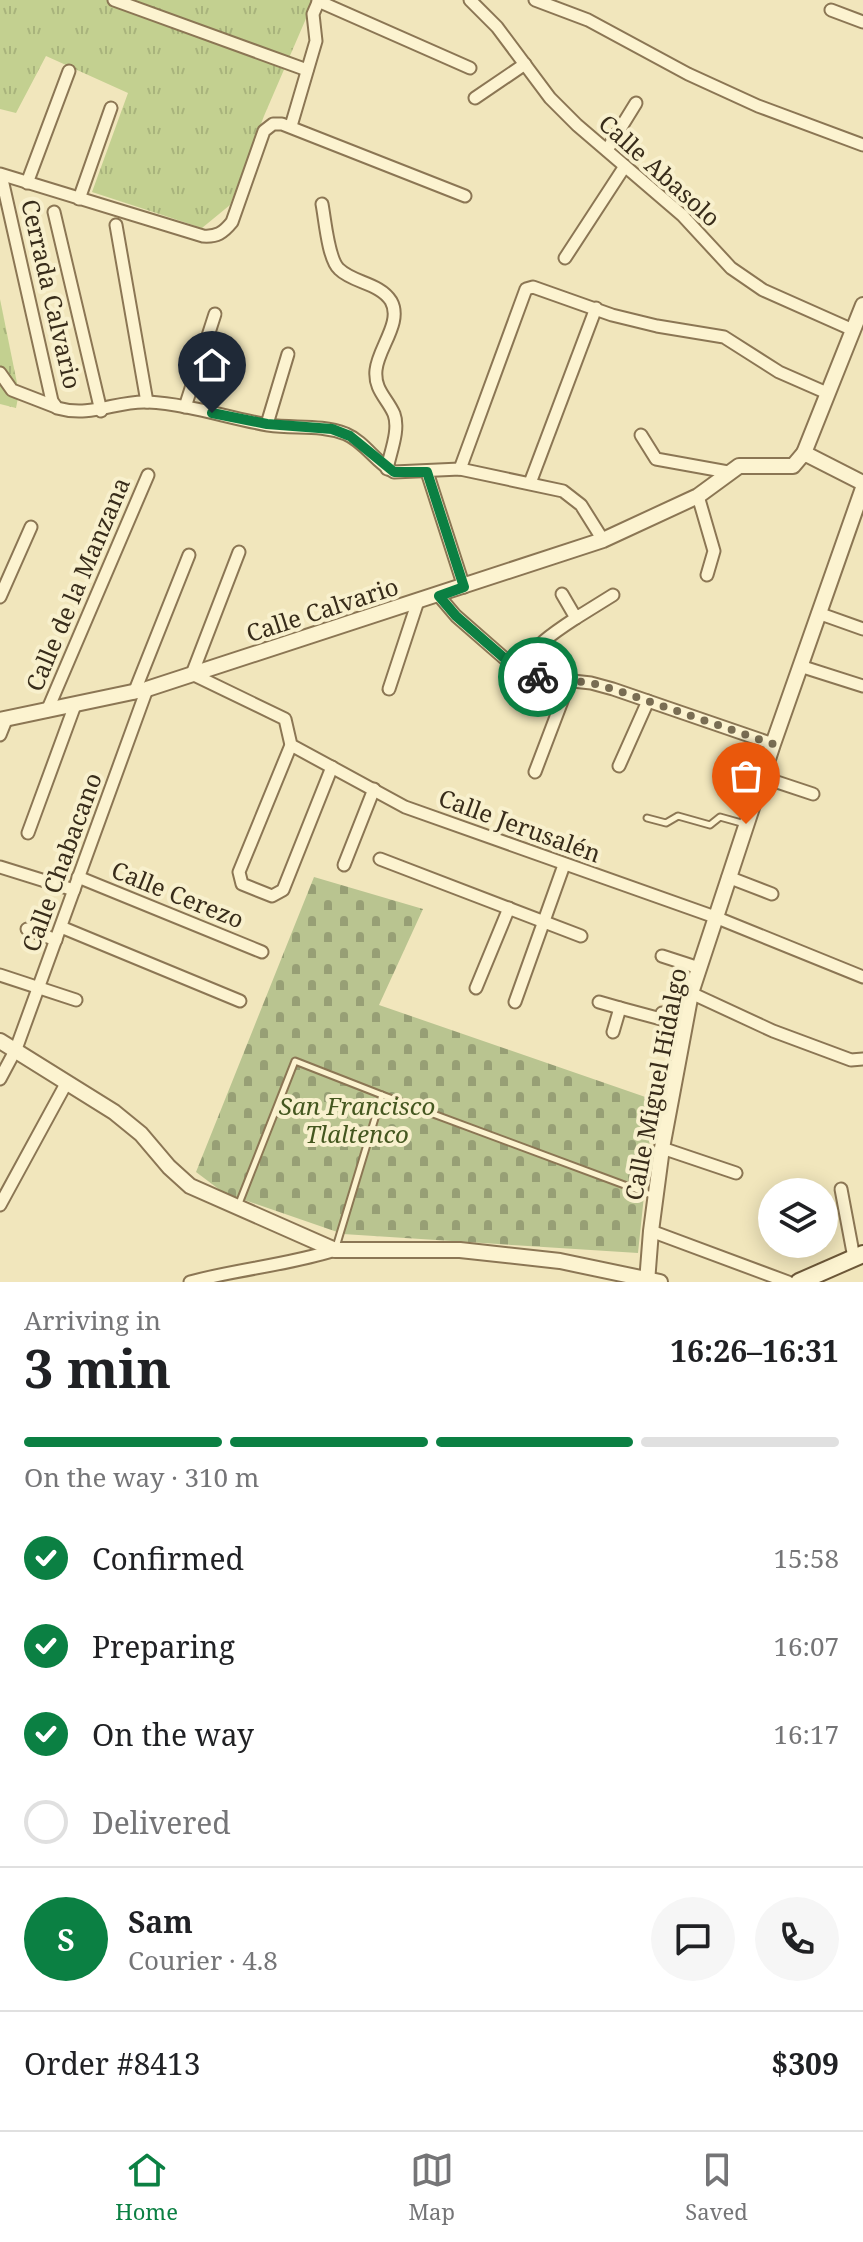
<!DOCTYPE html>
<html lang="en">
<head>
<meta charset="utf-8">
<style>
	body { margin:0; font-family:"Noto Serif",serif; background:#f6f6f6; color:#202124; height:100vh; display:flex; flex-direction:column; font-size:30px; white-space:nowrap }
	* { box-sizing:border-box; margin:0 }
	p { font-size:26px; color:#757577 }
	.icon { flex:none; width:44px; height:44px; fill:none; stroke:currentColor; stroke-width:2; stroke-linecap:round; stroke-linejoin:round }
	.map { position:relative; height:1282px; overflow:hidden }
	.panel { display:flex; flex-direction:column; background:#fff; flex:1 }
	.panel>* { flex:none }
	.buttons { position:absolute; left:758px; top:1178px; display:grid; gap:16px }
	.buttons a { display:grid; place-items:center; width:80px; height:80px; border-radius:50%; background:#fff; box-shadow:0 4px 20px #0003; font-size:40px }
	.pin { position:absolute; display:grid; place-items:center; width:68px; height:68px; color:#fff; margin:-82px -34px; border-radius:50% 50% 50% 0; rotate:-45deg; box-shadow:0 0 8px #0007 }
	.pin .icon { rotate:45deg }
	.courier { position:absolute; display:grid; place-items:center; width:80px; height:80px; margin:-40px; border:6px solid #0b8043; border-radius:50%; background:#fff; color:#222; box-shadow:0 2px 10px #0007 }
	.head em { font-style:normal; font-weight:700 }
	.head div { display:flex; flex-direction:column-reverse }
	.head { display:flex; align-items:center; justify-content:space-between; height:136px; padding:0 24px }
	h1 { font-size:52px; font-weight:700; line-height:60px }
	.bar { display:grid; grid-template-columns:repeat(4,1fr); gap:12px 8px; align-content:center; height:96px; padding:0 24px }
	.bar i { height:10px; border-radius:6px; background:#e0e0e0 }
	.bar .on { background:#0b8043 }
	.bar p { grid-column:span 4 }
	.line { display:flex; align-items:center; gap:20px; padding:0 24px; border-top:2px solid #e0e0e0 }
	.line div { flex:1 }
	.round { display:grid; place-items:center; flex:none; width:84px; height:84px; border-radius:42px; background:#f6f6f6 }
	ol { padding:0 24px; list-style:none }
	li { display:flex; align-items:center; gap:24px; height:88px }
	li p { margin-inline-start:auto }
	li .icon { padding:8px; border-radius:50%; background:#0b8043; color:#fff; stroke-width:4 }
	li:last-child { color:#757577 }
	li i { width:44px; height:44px; border:4px solid #e0e0e0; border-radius:50% }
	.tab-bar { display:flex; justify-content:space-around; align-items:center; height:112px; border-top:2px solid #e0e0e0; background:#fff; font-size:22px; color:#757577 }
	.tab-bar a { display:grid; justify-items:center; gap:4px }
	.tab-bar .on { color:#0b8043 }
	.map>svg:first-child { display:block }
	.grass { fill:url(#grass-tufts) }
	.cemetery { fill:url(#cemetery-stones) }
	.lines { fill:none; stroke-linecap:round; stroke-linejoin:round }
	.service-casing { stroke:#8b7654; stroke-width:9 }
	.minor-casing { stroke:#8b7654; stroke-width:15 }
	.tertiary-casing { stroke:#8b7654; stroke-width:18 }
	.secondary-casing { stroke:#6c5738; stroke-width:20 }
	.service { stroke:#fcf3d0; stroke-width:5 }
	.minor { stroke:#fcf3d0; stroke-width:11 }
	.tertiary { stroke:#fcf3d0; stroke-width:14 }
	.secondary { stroke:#fcf3d0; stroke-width:16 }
	.done { stroke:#796d53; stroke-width:8; stroke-dasharray:0 14.4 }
	.route { stroke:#0b8043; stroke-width:10 }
	.labels { text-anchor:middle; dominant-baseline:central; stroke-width:8; stroke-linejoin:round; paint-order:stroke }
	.street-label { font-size:24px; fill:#382c1a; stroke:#f8f0cd }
	.park-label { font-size:24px; font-style:italic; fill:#44571f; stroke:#f8f0cd }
</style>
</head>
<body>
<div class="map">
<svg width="863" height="1282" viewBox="0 0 863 1282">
	<defs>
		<pattern id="grass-tufts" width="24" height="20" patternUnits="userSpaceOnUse" patternTransform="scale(2)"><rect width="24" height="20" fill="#c3d090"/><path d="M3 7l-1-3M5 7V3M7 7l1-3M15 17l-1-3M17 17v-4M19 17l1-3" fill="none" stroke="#a8b37c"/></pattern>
		<pattern id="cemetery-stones" width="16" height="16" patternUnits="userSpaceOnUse" patternTransform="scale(2)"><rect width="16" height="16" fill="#b9c490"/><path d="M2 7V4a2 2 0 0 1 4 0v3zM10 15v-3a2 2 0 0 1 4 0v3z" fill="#979f75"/></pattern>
	</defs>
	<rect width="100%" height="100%" fill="#f1e6bc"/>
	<g class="grass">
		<path d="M0,0h314l-50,116 -34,89 -28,23 -110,-36 36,-99 -82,-37 -30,57 -16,-4z"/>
		<path d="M0,299l19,94 -3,15 -16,-4z"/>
	</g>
	<path class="cemetery" d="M314,877l109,32 -44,96 275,95 -16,153 -295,-19 -119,-41 -28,-21z"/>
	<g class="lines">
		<g class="service-casing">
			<g id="service">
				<path d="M647,818l19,5 12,-7 32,9 10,-8 25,7"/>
				<path d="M238,1206l57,-145 87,34"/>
				<path d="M336,1247l46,-152 272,101"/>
			</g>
		</g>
		<g class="minor-casing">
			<g id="minor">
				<path d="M114,0l193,70"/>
				<path d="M470,0l27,27 53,71 27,27 105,90 49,53 32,22 90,40"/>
				<path d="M535,0l53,20 100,54 70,32 105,39"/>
				<path d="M318,1l152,67"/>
				<path d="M831,10l32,12"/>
				<path d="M475,98l50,-34"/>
				<path d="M291,126l25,-85 -3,-27 6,-14"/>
				<path d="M607,150l29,-47"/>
				<path d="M0,174l203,62c14,1 20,-3 29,-14l32,-91 9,-7h9l183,72"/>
				<path d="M1,175l51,226 5,7c35,10 60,-8 91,-6 40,2 80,16 120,23 27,4 52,-1 78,9 19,8 30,29 48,38l66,-3 103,22 18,14 22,35"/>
				<path d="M27,183l42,-112"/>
				<path d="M79,199l32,-91"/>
				<path d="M322,204c3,15 6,55 17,65 14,14 41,14 52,32 12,21 -13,47 -15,69 -2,20 11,28 18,44 6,16 -4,39 -7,55"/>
				<path d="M54,212l47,199"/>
				<path d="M116,225l31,177"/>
				<path d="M565,258l60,-92"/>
				<path d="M0,373l12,17 44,17"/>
				<path d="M185,407l30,-93"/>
				<path d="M267,424l21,-70"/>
				<path d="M641,435l15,24 72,13"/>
				<path d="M460,469l66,-180 7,-2 79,28 45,11 67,11 55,35 48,21"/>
				<path d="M427,472l37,115"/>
				<path d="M530,483l66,-175"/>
				<path d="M698,496l16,55 -7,24"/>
				<path d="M239,552l-47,122 93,45 6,26 114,62 310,110 148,60"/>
				<path d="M562,594l14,24 37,-23"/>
				<path d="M439,596l17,20 63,55 18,6 54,6 22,6 160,55"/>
				<path d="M0,597l31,-70"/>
				<path d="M818,613l45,16"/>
				<path d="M800,666l63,20"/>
				<path d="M519,671c13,-24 34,-38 57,-53"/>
				<path d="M389,689l29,-88"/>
				<path d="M134,693l55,-138"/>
				<path d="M47,711l101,-236"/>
				<path d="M0,735l6,-15"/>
				<path d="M291,745l-52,127 3,12 30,12 11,-6 49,-123"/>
				<path d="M619,766l29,-65"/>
				<path d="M535,772l35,-92"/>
				<path d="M762,777l51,17"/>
				<path d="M28,833l47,-128"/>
				<path d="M380,859l201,77"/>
				<path d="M344,865l30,-76"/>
				<path d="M0,867l74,23"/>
				<path d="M78,877l184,75"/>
				<path d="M728,877l44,17"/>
				<path d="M61,927l179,74"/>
				<path d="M27,929l29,11"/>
				<path d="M662,956l37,12"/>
				<path d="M0,975l76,25"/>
				<path d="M476,988l33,-80"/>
				<path d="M691,993l82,38 78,29 12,-1"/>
				<path d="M515,1002l49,-137"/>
				<path d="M599,1002l21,6"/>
				<path d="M613,1032l7,-24 41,11 1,-6 22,7"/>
				<path d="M0,1079l16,-30 131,-360"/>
				<path d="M662,1148l74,25"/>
				<path d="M841,1189l13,69"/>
				<path d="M0,1205l67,-123"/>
				<path d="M651,1231l137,51"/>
				<path d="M190,1282c48,-13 98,-17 145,-32"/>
			</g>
		</g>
		<g class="tertiary-casing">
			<g id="tertiary">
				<path d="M804,453l59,-148"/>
				<path d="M0,720l147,-31 456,-149 95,-44 41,-30h54l11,-13 59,30"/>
				<path d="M0,1041l114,71 27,22 28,33 21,19 145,64h125l100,11 100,21"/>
				<path d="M647,1282l4,-51 11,-83 29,-155 82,-249 90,-256"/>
			</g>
		</g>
		<g class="secondary-casing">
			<path id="secondary" d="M799,1282l64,-28"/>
		</g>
		<use href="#service" class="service"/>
		<use href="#minor" class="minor"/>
		<use href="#tertiary" class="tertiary"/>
		<use href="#secondary" class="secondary"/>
	</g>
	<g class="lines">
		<path class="done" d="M538,677l53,6 22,6 160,55 -27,80"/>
		<path class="route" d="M212,413l55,11 65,5 18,7 44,36h33l37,115 -25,9 17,20 63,55 19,6"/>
	</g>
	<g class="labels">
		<g class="street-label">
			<text transform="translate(660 170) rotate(42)">Calle Abasolo</text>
			<text transform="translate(52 294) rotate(77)">Cerrada Calvario</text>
			<text transform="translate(77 584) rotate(-67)">Calle de la Manzana</text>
			<text transform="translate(322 609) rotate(-18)">Calle Calvario</text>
			<text transform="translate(520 825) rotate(20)">Calle Jerusalén</text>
			<text transform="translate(61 862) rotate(-70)">Calle Chabacano</text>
			<text transform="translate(178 894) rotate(22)">Calle Cerezo</text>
			<text transform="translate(655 1084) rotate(-79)">Calle Miguel Hidalgo</text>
		</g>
		<g class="park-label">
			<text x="357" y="1105">San Francisco<tspan x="357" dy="28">Tlaltenco</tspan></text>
		</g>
	</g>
</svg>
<div class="buttons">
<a><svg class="icon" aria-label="layers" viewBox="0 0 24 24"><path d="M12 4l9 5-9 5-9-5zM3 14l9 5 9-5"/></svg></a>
</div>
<div class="pin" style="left:746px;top:824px;background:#ea580c"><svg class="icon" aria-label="bag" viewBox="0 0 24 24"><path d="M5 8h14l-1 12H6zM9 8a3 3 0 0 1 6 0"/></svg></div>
<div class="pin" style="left:212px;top:413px;background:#1f2937"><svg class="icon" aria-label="home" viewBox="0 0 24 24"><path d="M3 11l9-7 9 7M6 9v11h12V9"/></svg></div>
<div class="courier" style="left:538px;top:677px"><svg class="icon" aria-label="bike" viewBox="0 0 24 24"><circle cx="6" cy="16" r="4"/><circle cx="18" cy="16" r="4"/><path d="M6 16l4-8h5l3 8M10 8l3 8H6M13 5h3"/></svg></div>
</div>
<section class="panel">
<div class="head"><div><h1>3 min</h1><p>Arriving in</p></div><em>16:26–16:31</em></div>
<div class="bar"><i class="on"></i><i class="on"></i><i class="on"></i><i></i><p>On the way · 310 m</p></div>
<ol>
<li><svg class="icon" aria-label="check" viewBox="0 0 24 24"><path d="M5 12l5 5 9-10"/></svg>Confirmed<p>15:58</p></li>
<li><svg class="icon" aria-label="check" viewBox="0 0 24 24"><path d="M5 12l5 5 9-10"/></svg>Preparing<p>16:07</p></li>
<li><svg class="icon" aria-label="check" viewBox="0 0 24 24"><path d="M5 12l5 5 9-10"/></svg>On the way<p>16:17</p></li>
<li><i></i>Delivered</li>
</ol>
<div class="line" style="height:144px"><b class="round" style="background:#0b8043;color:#fff">S</b><div><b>Sam</b><p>Courier · 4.8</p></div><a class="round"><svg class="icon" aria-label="chat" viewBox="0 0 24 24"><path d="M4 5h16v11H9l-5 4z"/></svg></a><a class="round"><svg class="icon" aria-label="phone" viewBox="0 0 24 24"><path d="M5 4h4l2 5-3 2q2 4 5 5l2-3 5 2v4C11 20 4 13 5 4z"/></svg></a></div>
<div class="line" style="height:104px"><div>Order #8413</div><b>$309</b></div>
</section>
<nav class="tab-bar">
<a class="on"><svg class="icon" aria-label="home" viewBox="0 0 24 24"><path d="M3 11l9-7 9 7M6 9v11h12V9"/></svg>Home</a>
<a><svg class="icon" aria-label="map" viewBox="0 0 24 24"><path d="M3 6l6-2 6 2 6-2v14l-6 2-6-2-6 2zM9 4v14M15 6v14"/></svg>Map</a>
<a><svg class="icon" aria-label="saved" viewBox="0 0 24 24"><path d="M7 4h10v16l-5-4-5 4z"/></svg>Saved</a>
</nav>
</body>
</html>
